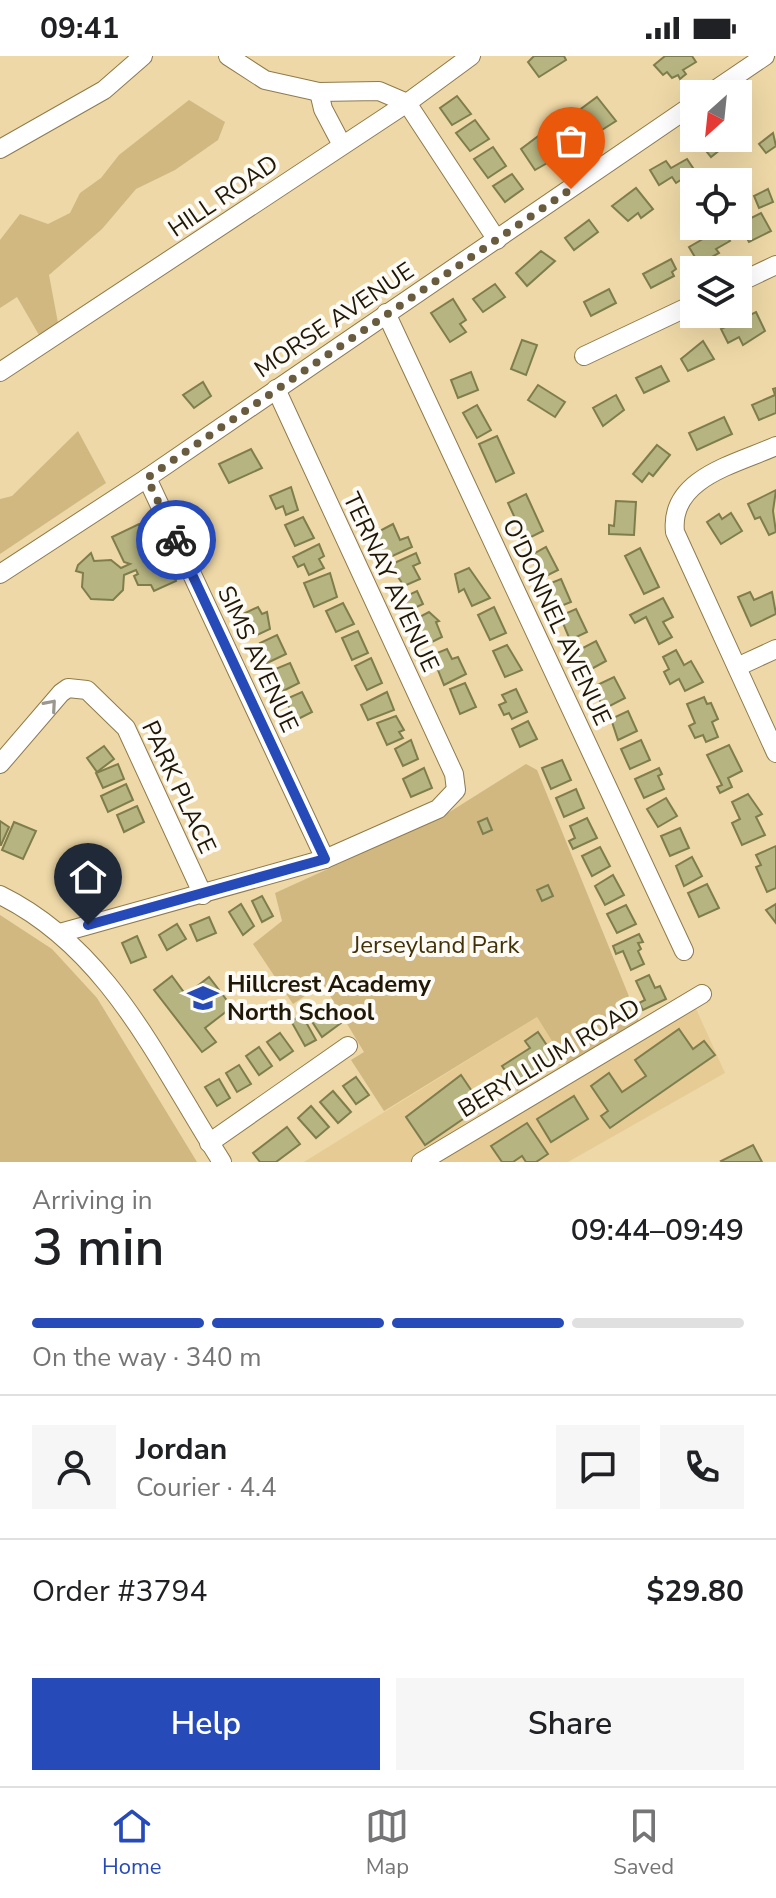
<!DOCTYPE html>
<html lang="en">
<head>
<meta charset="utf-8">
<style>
	body { margin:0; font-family:"Nunito Sans",sans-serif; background:#f6f6f6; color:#202124; height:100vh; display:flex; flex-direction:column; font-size:30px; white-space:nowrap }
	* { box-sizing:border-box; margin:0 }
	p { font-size:26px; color:#757577 }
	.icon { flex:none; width:44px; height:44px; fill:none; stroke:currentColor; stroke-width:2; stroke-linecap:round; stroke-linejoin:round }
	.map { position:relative; height:1106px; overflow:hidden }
	.sheet { display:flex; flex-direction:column; background:#fff; flex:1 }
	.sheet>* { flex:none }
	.needle { width:52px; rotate:207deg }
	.buttons { position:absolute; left:680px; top:24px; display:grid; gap:16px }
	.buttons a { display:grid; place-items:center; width:72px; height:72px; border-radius:0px; background:#fff; box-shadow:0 8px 32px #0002; font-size:40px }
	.pin { position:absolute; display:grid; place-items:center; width:68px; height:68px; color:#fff; margin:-82px -34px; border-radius:50% 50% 50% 0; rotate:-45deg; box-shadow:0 0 8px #0007 }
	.pin .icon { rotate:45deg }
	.courier { position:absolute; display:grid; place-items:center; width:80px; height:80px; margin:-40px; border:6px solid #274ab9; border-radius:50%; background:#fff; color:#222; box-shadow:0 2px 10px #0007 }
	.summary em { font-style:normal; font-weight:600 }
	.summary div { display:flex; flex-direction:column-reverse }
	.summary { display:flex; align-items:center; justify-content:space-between; height:136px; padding:0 32px }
	h1 { font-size:52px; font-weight:600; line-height:60px }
	.bar { display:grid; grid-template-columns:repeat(4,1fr); gap:12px 8px; align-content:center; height:96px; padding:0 32px }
	.bar i { height:10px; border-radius:6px; background:#e0e0e0 }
	.bar .selected { background:#274ab9 }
	.bar p { grid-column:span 4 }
	.line { display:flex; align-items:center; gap:20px; padding:0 32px; border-top:2px solid #e0e0e0 }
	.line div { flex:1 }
	.round { display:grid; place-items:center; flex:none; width:84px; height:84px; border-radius:0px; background:#f6f6f6 }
	.button { display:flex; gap:16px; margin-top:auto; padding:16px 32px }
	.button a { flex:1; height:92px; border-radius:0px; background:#274ab9; color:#fff; font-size:32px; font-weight:600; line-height:92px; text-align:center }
	.button a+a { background:#f6f6f6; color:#202124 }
	.status { display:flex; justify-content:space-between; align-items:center; height:56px; padding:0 40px; background:#fff; direction:ltr }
	.status svg { height:22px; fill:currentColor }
	.menu { display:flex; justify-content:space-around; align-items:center; height:112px; border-top:2px solid #e0e0e0; background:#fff; font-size:22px; color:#757577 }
	.menu a { display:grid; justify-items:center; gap:4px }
	.menu .selected { color:#274ab9 }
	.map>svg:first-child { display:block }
	.built { fill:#e6cc94 }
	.green { fill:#d1b780 }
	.building { fill:#b6b481; stroke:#7f7d4c; stroke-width:2 }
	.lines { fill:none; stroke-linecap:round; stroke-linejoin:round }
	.minor-casing { stroke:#8f7a4c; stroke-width:20 }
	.minor { stroke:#fff; stroke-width:18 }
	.oneway { stroke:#9b978f }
	.done { stroke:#685b3e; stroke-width:8; stroke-dasharray:0 14.4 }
	.route { stroke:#274ab9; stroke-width:10 }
	.labels { text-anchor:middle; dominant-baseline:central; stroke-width:8; stroke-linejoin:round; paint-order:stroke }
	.street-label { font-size:24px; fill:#201806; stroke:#fdfbf6 }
	.park-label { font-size:24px; fill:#413106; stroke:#fdfbf6 }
	.poi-label { font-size:24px; font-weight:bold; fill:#201806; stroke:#fdfbf6; text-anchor:start }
</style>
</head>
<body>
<div class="status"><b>09:41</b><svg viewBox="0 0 49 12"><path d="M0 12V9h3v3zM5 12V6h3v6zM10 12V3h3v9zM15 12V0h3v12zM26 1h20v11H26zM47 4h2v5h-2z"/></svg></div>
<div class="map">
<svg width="776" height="1106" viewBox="0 0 776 1106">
	<rect width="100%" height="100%" fill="#eed8a7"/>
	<path class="built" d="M688,935l37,82 -157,89h-264l233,-145 30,47z"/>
	<g class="green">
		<path d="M189,44l36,22 -7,18 -43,30 -39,19 -34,40 -53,46 9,48 -19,12 -22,-38 -17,11v-68l20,-26 28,10 22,-11 10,-20 21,-15 18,-23z"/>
		<path d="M78,375l28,52 -106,71v-55l12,-3z"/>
		<path d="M526,708l11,6 102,251 -72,44 -30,-48 -153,94 -33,-51 13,-8 -41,-68 -30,20 -40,-60 29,-23 -7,-28 165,-75z"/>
		<path d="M0,859l52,34 45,49 100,164h-197z"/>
	</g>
	<g class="building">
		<path d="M534,0h30l2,4 -27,17 -11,-15z"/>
		<path d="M665,0h27l4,6 -13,8 3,4 -6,5 -2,-4 -6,3 -5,-6 -4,3 -9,-10z"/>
		<path d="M457,40l14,18 -19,11 -12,-17z"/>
		<path d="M597,41l19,24 -22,14 -16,-24z"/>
		<path d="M569,60l16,25 -20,13 -17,-23z"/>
		<path d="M475,64l14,19 -19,12 -14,-18z"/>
		<path d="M773,77l3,13 -10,7 -7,-9z"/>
		<path d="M541,78l15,24 -21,12 -14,-21z"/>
		<path d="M735,82l-24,19 -8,-10 8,-9z"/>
		<path d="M493,91l13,19 -18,12 -14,-19z"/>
		<path d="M687,103l8,12 -19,12 -4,-6 -13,8 -9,-15 16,-9 5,7z"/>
		<path d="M512,118l11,15 -18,13 -12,-16z"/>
		<path d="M636,132l17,21 -12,9 -3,-5 -10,8 -16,-15z"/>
		<path d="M768,133l5,13 -14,6 -5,-12z"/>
		<path d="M761,157l10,18 -22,11 -10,-18z"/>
		<path d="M589,164l9,12 -24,18 -9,-12z"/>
		<path d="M722,172l8,13 -14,8 3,4 -20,11 -10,-17z"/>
		<path d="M541,195l14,10 -28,25 -11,-13z"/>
		<path d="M671,203l5,10 -4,3 2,4 -23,12 -8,-14z"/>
		<path d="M495,228l10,13 -22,15 -10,-13z"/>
		<path d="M609,233l7,14 -25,13 -7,-14z"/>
		<path d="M453,243l13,21 -6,4 6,8 -16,10 -19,-29z"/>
		<path d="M756,256l9,19 -22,14 -4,-8 -11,6 -7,-14z"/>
		<path d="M522,284l15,5 -11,30 -15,-6z"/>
		<path d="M703,285l11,18 -26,12 -7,-12z"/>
		<path d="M661,310l8,15 -25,12 -8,-15z"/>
		<path d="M471,316l7,18 -20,8 -7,-18z"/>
		<path d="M203,326l8,14 -17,12 -11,-13z"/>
		<path d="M538,329l27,17 -10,15 -27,-17z"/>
		<path d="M776,332v25l-17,7 -7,-15 23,-10 -2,-6z"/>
		<path d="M616,339l8,15 -21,16 -10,-18z"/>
		<path d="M477,349l14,25 -14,8 -14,-25z"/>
		<path d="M724,361l8,17 -35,16 -8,-17z"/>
		<path d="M497,380l17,37 -18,9 -17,-38z"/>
		<path d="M657,389l13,10 -17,21 -4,-3 -7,9 -9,-8z"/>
		<path d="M251,393l11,19 -33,15 -10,-19z"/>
		<path d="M291,431l7,23 -12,5 -3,-9 -7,3 -6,-13z"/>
		<path d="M776,434l-3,21 3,21 -7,3 -9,-18 -5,2 -7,-15z"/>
		<path d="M526,438l17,37 -18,9 -17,-37z"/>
		<path d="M616,445l20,1 -2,33 -25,-1v-9l5,1z"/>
		<path d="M731,457l11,18 -21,13 -14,-22 12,-8 3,5z"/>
		<path d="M303,461l11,21 -19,8 -10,-21z"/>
		<path d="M139,468l13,30 12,-6 12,33 -22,10 -3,-6h-13l-4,-9 4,-2 -2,-4 -12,5 -1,15 -10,10 -22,-1 -9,-12 1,-14 -7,-2 2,-6 13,-12 3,8 17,-1 10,8 9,-4 -6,-2 -12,-25z"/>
		<path d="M393,468l7,16 8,-3 4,10 -26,12 -12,-25z"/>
		<path d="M319,488l5,12 -5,3 5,9 -15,7 -5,-11 -6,3 -5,-10z"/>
		<path d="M546,491l12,23 -16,8 -12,-22z"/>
		<path d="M640,492l19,39 -15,7 -19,-38z"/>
		<path d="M416,497l4,10 -7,3 7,13 -16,7 -14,-21z"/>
		<path d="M469,512l21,30 -18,8 -8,-17 -5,3 -4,-18z"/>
		<path d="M330,517l7,24 -23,10 -10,-24z"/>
		<path d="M561,523l10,23 -15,6 -10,-23z"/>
		<path d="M417,535l6,13 -17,8 -6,-13z"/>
		<path d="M750,536l4,8 18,-8 4,22 -25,12 -13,-29z"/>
		<path d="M663,542l10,19 -10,5 9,15 -13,7 -13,-27 -11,6 -5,-8z"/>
		<path d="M343,547l11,21 -18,8 -10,-21z"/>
		<path d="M258,551l4,7 5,-2 3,17 -15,7 -12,-22z"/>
		<path d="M494,551l12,26 -16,7 -12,-25z"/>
		<path d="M576,553l11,23 -17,8 -10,-24z"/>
		<path d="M429,556l10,9 -3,1 6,15 -16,8 -12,-25z"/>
		<path d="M358,575l10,22 -16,7 -10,-22z"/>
		<path d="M277,579l9,19 -19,9 -7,-20z"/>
		<path d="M596,585l10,20 -22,12 -7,-22z"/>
		<path d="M507,589l15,25 -17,7 -12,-26z"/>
		<path d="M447,593l5,10 6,-2 8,17 -22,11 -12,-30z"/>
		<path d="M676,594l8,15 7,-4 12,21 -18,9 -6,-12 -9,5 -6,-12 5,-3 -6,-12z"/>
		<path d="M371,602l11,25 -15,7 -12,-24z"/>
		<path d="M290,607l9,20 -18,9 -8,-22z"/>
		<path d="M614,621l11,21 -21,11 -11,-22z"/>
		<path d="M465,627l11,24 -16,7 -10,-25z"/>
		<path d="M516,633l11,23 -15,7 -3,-6 -5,2 -5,-10 7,-3 -4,-7z"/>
		<path d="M302,636l10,20 -18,9 -8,-22z"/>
		<path d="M387,636l7,18 -26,10 -7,-15z"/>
		<path d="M704,641l3,7 4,-1 7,16 -6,3 6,15 -12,5 -3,-7 -8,3 -6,-12 6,-3 -8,-19z"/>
		<path d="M628,655l9,20 -19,9 -7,-21z"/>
		<path d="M396,660l8,14 -5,2 4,6 -16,7 -10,-22z"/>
		<path d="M528,665l9,18 -17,8 -8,-18z"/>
		<path d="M411,684l7,19 -15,7 -8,-17z"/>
		<path d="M641,684l9,20 -20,9 -9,-20z"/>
		<path d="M729,689l13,26 -14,7 4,9 -12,6 -3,-6 5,-2 -15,-30z"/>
		<path d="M104,690l10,13 -17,13 -10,-14z"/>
		<path d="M562,704l9,20 -20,9 -9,-21z"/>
		<path d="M118,708l6,15 -21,9 -7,-15z"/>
		<path d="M424,712l8,20 -21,9 -8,-18z"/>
		<path d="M659,712l3,6 -4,2 6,13 -20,9 -9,-19z"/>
		<path d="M126,728l7,16 -25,12 -7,-16z"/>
		<path d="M576,733l8,19 -20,9 -8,-19z"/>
		<path d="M748,738l14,20 -6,3 9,18 -23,10 -10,-22 8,-4 -8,-17z"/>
		<path d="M666,742l11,18 -19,11 -11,-18z"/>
		<path d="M137,750l7,16 -20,10 -7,-17z"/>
		<path d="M487,762l5,12 -9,4 -5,-12z"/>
		<path d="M587,762l10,20 -24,11 -4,-8 6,-3 -5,-12z"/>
		<path d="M0,765l9,6 -8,18h-1z"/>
		<path d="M14,766l22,9 -13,28 -21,-9z"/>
		<path d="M680,772l9,20 -19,8 -9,-20z"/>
		<path d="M776,790v42l-9,4 -11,-25 5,-2 -5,-10z"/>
		<path d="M600,791l10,19 -18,10 -10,-20z"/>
		<path d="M692,801l10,19 -18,10 -8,-20z"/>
		<path d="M613,819l11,20 -19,10 -10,-19z"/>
		<path d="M707,828l12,24 -20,9 -11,-24z"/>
		<path d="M548,829l5,11 -11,5 -5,-11z"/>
		<path d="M262,840l11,20 -11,6 -10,-21z"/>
		<path d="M241,848l13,22 -11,9 -14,-23z"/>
		<path d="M776,848v19l-10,-13z"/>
		<path d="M626,849l10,19 -19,9 -10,-19z"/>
		<path d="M209,861l7,16 -19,8 -7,-16z"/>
		<path d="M177,868l9,15 -19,11 -8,-15z"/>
		<path d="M639,878l4,8 -5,1 3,6 -3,2 6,13 -13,6 -8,-19 -7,3 -3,-8z"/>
		<path d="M137,880l9,21 -15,6 -9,-20z"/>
		<path d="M649,919l6,13 5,-2 6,13 -23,11 -4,-7 6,-3 -9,-19z"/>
		<path d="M172,920l14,19 23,-18 23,30 -27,21 11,14 -14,10 -48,-62z"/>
		<path d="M327,947l14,20 -19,14 -11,-17 13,-9 -3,-4z"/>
		<path d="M302,959l14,25 -11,6 -14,-25z"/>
		<path d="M679,973l14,20 11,-8 11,14 -105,73 -9,-12 7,-5 -17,-25 18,-13 13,19 24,-16 -11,-16z"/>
		<path d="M538,976l20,30 -40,27 -16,-23 28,-18 -5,-7z"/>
		<path d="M280,977l13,18 -13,9 -13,-18z"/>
		<path d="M259,991l13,19 -13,9 -13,-19z"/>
		<path d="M239,1009l12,19 -14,8 -11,-19z"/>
		<path d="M461,1019l21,31 -57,39 -19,-28z"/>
		<path d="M356,1021l13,18 -13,9 -13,-18z"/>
		<path d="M219,1023l11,19 -13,8 -12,-19z"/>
		<path d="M333,1035l18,21 -13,11 -18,-21z"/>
		<path d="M574,1040l14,23 -37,23 -14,-23z"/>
		<path d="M311,1050l18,21 -13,11 -18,-20z"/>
		<path d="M527,1067l21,31 -12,8h-10l-4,-6 -9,6h-11l-11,-16z"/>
		<path d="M287,1071l13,17 -24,18h-16l-7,-9z"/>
		<path d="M753,1089l9,17h-40l-1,-1z"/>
	</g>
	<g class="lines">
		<g class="minor-casing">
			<g id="minor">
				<path d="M228,0l37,24 54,12 60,-1 28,12 90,137"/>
				<path d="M319,36l4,17 19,36"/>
				<path d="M709,38l56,-38"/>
				<path d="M0,93l104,-59 39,-34"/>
				<path d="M738,227l38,-18"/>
				<path d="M386,257l298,638"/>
				<path d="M584,300l110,-52"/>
				<path d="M0,316l407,-269 64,-47"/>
				<path d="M776,390c-40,18 -107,32 -101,86l101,221"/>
				<path d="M147,422l178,381"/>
				<path d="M0,518l147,-96 547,-374"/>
				<path d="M737,611l39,-18"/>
				<path d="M0,708l61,-71 7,-5 19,2 39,38 77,167"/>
				<path d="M0,839c110,54 159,169 222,267"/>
				<path d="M60,877l265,-74 113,-50 18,-19 -2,-16 -178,-385"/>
				<path d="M209,1087l139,-97"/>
				<path d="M421,1106l281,-168"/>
			</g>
		</g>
		<use href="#minor" class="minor"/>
	</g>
	<defs><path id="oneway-chevron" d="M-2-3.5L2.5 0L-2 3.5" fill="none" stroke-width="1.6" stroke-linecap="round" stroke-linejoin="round" transform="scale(2)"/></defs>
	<use class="oneway" href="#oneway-chevron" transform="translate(51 649) rotate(-49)"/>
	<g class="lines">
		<path class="done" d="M176,484l-29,-62 424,-289"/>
		<path class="route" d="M88,869l237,-66 -149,-319"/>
	</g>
	<defs>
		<g id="school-bare" transform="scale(2.4)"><path d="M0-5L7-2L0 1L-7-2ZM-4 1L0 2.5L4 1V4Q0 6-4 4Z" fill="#274ab9" stroke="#fdfbf6" stroke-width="2.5" paint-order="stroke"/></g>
	</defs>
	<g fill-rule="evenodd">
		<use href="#school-bare" x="203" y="942"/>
	</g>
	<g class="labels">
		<g class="street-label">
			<text transform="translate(223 140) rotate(-34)">HILL ROAD</text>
			<text transform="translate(334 264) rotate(-34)">MORSE AVENUE</text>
			<text transform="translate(391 526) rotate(65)">TERNAY AVENUE</text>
			<text transform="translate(557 566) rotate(65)">O'DONNEL AVENUE</text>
			<text transform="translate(258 603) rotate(65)">SIMS AVENUE</text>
			<text transform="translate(179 731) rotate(65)">PARK PLACE</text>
			<text transform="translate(549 1002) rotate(-31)">BERYLLIUM ROAD</text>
		</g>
		<g class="park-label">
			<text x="436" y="889">Jerseyland Park</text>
		</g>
		<g class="poi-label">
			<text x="227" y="928">Hillcrest Academy<tspan x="227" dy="28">North School</tspan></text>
		</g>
	</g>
</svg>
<div class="buttons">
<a><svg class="needle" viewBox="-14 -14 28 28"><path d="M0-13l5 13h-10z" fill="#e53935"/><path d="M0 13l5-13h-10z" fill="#757577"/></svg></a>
<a><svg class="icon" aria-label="locate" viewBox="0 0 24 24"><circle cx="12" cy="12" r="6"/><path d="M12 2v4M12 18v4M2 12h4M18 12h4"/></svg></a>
<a><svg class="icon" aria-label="layers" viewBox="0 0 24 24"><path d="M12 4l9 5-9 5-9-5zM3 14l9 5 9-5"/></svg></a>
</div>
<div class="pin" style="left:571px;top:133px;background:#ea580c"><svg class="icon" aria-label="bag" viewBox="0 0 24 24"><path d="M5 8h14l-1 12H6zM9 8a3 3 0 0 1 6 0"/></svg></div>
<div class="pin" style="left:88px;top:869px;background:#1f2937"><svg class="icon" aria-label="home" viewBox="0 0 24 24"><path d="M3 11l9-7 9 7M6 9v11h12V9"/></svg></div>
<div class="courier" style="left:176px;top:484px"><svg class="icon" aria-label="bike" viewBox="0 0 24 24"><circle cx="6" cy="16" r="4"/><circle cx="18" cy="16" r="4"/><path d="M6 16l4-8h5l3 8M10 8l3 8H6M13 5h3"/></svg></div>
</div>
<section class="sheet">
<div class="summary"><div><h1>3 min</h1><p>Arriving in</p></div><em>09:44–09:49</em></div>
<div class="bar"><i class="selected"></i><i class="selected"></i><i class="selected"></i><i></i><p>On the way · 340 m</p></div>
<div class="line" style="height:144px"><a class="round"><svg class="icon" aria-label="person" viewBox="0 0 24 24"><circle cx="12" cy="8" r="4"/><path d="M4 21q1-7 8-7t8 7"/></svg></a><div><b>Jordan</b><p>Courier · 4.4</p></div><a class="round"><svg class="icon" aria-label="chat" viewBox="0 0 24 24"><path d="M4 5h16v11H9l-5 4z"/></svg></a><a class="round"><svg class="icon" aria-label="phone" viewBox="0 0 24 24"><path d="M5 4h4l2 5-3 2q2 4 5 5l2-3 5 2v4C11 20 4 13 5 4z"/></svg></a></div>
<div class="line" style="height:104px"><div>Order #3794</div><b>$29.80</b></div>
<div class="button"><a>Help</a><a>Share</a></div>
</section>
<nav class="menu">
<a class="selected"><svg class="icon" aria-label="home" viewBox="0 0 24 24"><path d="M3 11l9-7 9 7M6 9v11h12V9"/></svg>Home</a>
<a><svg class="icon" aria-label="map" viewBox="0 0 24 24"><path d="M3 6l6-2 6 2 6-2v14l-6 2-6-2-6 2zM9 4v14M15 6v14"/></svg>Map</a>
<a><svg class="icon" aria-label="saved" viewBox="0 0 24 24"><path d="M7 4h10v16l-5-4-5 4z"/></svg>Saved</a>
</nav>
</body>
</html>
